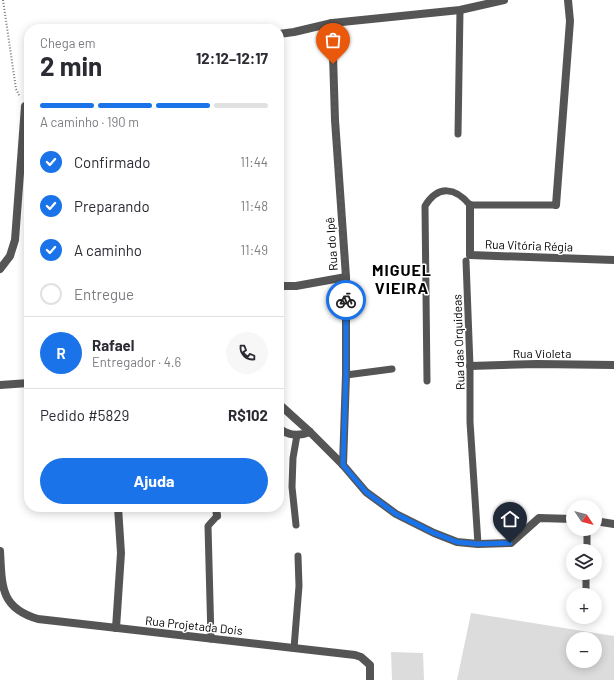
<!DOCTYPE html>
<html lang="pt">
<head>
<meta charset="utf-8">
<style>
	body { margin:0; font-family:Barlow,sans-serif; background:#f7f7f7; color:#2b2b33; height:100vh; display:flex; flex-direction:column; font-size:15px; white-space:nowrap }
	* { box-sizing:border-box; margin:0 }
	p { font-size:13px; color:#7c7c81 }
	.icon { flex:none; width:22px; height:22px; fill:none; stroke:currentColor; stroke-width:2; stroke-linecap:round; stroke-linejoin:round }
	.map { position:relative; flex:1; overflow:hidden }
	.details { position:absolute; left:24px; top:24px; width:260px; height:488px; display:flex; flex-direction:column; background:#fff; border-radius:16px; box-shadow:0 2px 10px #0003 }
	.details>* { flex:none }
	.needle { width:26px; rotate:125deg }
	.controls { position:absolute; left:566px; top:500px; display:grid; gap:8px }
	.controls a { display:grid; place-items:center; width:36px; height:36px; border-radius:50%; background:#fff; box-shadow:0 2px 10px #0003; font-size:20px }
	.pin { position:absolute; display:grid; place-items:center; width:34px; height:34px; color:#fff; margin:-41px -17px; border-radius:50% 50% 50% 0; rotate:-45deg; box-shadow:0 0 4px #0007 }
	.pin .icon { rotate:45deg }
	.courier { position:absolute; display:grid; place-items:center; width:40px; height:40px; margin:-20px; border:3px solid #1a73e8; border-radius:50%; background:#fff; color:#222; box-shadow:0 1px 5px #0007 }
	.overview em { font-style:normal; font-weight:700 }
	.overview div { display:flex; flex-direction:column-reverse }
	.overview { display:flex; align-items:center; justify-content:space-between; height:68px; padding:0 16px }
	h1 { font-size:26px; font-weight:700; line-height:30px }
	.bar { display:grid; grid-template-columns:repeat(4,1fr); gap:6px 4px; align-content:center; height:48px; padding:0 16px }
	.bar i { height:5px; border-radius:3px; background:#e1e1e2 }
	.bar .current { background:#1a73e8 }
	.bar p { grid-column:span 4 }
	.line { display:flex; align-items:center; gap:10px; padding:0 16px; border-top:1px solid #e1e1e2 }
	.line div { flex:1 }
	.round { display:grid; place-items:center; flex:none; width:42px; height:42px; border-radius:21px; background:#f7f7f7 }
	ol { padding:0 16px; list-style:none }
	li { display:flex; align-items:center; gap:12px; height:44px }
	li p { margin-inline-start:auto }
	li .icon { padding:4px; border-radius:50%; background:#1a73e8; color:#fff; stroke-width:4 }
	li:last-child { color:#7c7c81 }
	li i { width:22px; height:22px; border:2px solid #e1e1e2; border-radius:50% }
	.action { display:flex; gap:8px; margin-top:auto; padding:8px 16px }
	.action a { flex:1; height:46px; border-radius:24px; background:#1a73e8; color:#fff; font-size:16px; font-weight:700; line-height:46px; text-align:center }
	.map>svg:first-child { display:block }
	.green { fill:#dcdcdc; fill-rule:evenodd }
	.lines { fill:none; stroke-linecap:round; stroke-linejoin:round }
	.path { stroke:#777; stroke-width:2; stroke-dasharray:1 2; stroke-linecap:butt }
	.service { stroke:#555; stroke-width:7 }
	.minor { stroke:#555; stroke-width:8 }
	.done { stroke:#595959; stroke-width:4; stroke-dasharray:0 7.2 }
	.route { stroke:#1a73e8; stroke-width:5 }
	.labels { text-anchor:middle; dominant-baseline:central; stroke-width:3; stroke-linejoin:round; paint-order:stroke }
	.street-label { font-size:12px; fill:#000; stroke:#fff }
	.district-label { font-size:16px; font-weight:bold; letter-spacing:1px; fill:#000; stroke:#fff }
</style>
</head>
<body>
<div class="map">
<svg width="614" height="680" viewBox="0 0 614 680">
	<rect width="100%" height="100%" fill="#fff"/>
	<g class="green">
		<path d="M471,613l143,23v44h-157zM573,639h22v22h-22z"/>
		<path d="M391,652l32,1 1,27h-32z"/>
	</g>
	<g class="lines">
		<path class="path" d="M3,0l13,89 4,8"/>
		<g class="service">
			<path d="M458,134l2,-124"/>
			<path d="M466,261l4,105v56l8,122"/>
			<path d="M346,375l46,-6"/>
			<path d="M427,381l-2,-175c13,-21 30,-19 45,-1h86"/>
			<path d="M296,525l-4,-38 1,-29 4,-23"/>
			<path d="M587,551v-22"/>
			<path d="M586,595v-22"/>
			<path d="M211,639l-3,-113 9,-10"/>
			<path d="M294,648l5,-62 -1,-30"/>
		</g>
		<g class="minor">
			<path d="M332,23l3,97 11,157v98l-3,90"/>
			<path d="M279,34l15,-2 38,-9 128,-13 44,-10"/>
			<path d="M470,205v50l144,5"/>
			<path d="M556,205l14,-184 -2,-21"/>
			<path d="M0,269l10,-13 5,-16 10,-134 4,-2"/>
			<path d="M279,286h17l50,-9"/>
			<path d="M470,366l67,-2 77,1"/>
			<path d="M0,385l29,-2"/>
			<path d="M279,404l31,28 33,33 23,27 30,22 38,19 23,9 21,2 33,-1 28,-25 34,1"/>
			<path d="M279,428c9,8 21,8 31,4"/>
			<path d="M216,507l1,9"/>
			<path d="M595,521l19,3"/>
			<path d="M0,551c2,35 0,57 38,68l317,36 6,2 9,8v15"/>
			<path d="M116,628l5,-75 -3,-46"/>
		</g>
	</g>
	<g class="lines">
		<path class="done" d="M333,64l2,56 11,157v23"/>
		<path class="route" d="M346,300v75l-3,90 23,27 30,22 38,19 23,9 21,2 32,-1"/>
	</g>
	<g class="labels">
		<g class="street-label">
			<text transform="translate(331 244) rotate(-94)">Rua do Ipê</text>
			<text transform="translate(529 245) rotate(2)">Rua Vitória Régia</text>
			<text transform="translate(458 342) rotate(-92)">Rua das Orquideas</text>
			<text x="542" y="353">Rua Violeta</text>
			<text transform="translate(194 625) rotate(6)">Rua Projetada Dois</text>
		</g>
		<g class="district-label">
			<text x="402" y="269">MIGUEL<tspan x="402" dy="18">VIEIRA</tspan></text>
		</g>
	</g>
</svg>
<div class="controls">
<a><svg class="needle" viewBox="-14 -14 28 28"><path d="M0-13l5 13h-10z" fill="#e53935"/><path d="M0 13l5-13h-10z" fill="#7c7c81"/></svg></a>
<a><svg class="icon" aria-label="layers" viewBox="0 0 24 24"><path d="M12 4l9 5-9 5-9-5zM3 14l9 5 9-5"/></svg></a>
<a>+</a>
<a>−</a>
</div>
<div class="pin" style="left:333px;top:64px;background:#ea580c"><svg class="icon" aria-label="bag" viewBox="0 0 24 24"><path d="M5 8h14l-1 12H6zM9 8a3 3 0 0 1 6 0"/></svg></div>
<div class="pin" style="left:510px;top:543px;background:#1f2937"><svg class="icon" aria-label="home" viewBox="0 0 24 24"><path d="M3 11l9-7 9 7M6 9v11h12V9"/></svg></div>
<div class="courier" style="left:346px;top:300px"><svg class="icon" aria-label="bike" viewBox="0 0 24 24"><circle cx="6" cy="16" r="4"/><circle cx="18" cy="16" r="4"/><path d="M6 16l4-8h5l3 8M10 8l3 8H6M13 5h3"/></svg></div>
<section class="details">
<div class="overview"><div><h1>2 min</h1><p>Chega em</p></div><em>12:12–12:17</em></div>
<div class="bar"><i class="current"></i><i class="current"></i><i class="current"></i><i></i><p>A caminho · 190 m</p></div>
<ol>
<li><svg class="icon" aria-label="check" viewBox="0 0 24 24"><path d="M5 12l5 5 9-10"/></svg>Confirmado<p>11:44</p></li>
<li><svg class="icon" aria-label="check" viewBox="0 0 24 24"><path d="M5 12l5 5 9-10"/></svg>Preparando<p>11:48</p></li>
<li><svg class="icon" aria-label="check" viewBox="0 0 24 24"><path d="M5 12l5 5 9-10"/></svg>A caminho<p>11:49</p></li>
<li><i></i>Entregue</li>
</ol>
<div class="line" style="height:72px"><b class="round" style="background:#1a73e8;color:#fff">R</b><div><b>Rafael</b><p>Entregador · 4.6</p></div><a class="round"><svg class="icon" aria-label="phone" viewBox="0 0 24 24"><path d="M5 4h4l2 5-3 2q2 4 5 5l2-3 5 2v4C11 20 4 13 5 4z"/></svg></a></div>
<div class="line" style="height:52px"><div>Pedido #5829</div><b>R$102</b></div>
<div class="action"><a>Ajuda</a></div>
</section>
</div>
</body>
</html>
